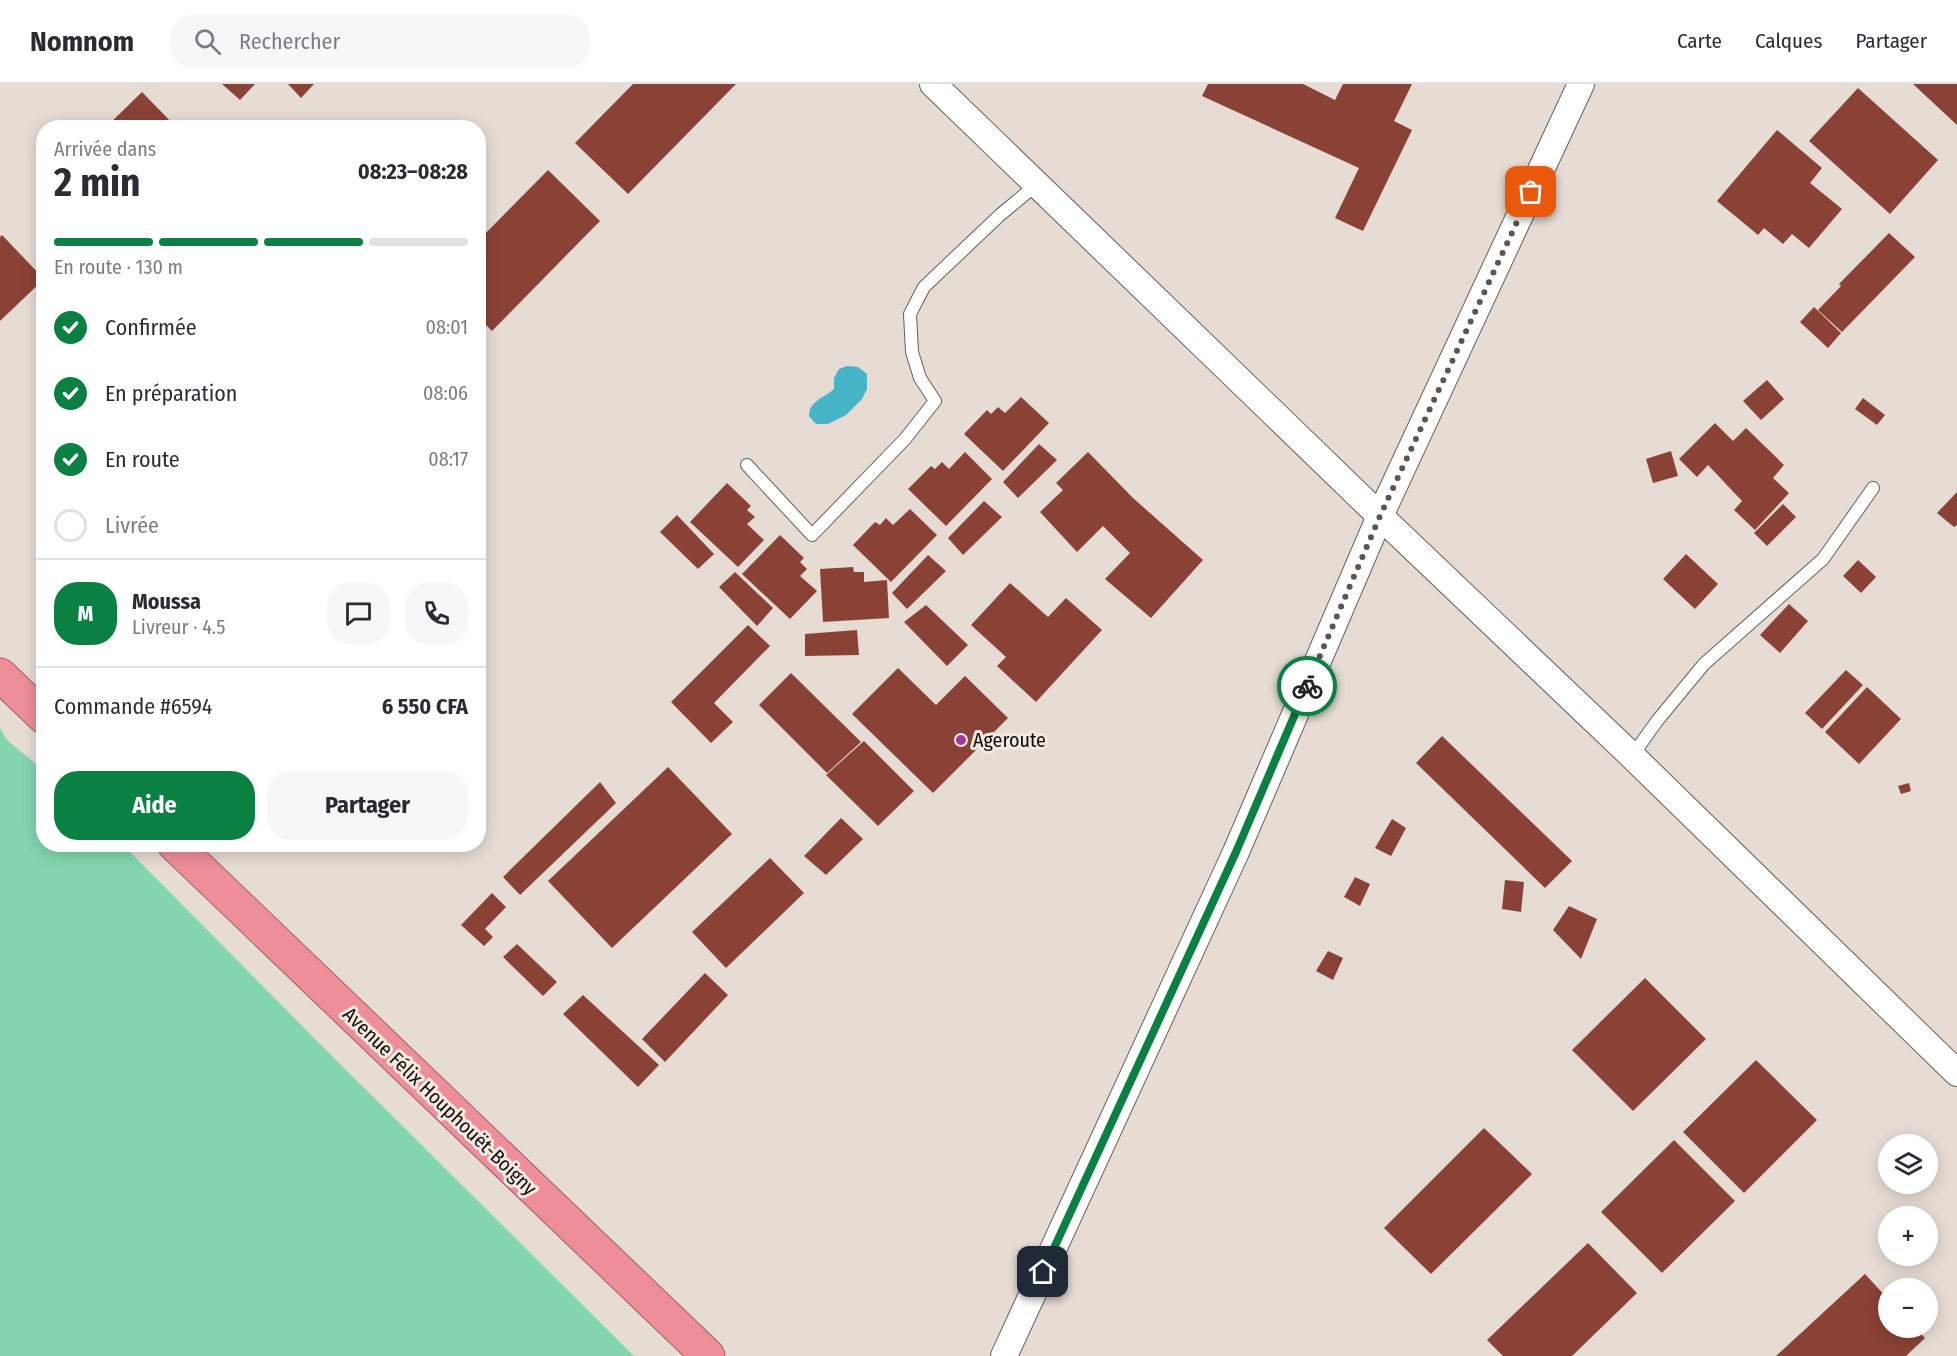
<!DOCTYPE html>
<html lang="fr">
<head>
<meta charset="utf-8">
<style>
	body { margin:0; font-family:"Fira Sans Condensed",sans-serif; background:#f7f7f7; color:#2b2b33; height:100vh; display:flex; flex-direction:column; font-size:22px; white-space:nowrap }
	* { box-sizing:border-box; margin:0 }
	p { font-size:20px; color:#7c7c81 }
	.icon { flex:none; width:33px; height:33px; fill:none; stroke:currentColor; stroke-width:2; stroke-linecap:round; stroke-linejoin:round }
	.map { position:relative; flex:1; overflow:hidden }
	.sheet { position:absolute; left:36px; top:36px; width:450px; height:732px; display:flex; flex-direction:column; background:#fff; border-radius:24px; box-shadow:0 3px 15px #0003 }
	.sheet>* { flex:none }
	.fabs { position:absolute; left:1878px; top:1050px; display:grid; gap:12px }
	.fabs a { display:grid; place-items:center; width:60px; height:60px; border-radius:50%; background:#fff; box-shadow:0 3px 15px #0003; font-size:30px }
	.pin { position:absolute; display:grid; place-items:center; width:51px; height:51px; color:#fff; margin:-26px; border-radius:12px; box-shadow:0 3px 9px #0006 }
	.courier { position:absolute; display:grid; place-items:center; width:60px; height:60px; margin:-30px; border:4px solid #0b8043; border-radius:50%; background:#fff; color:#222; box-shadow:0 2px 8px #0007 }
	.headline em { font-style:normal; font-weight:700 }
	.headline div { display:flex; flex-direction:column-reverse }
	.headline { display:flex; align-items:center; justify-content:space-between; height:102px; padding:0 18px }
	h1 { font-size:39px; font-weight:700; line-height:45px }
	.bar { display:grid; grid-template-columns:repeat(4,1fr); gap:9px 6px; align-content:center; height:72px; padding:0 18px }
	.bar i { height:8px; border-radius:4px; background:#e1e1e2 }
	.bar .active { background:#0b8043 }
	.bar p { grid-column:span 4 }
	.line { display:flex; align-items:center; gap:15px; padding:0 18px; border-top:2px solid #e1e1e2 }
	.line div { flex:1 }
	.round { display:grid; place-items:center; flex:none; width:63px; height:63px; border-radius:24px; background:#f7f7f7 }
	ol { padding:0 18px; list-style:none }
	li { display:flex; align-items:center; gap:18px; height:66px }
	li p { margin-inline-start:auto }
	li .icon { padding:6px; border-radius:50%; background:#0b8043; color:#fff; stroke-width:4 }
	li:last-child { color:#7c7c81 }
	li i { width:33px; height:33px; border:3px solid #e1e1e2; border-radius:50% }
	.primary-button { display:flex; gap:12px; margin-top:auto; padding:12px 18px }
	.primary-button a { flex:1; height:69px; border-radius:24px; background:#0b8043; color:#fff; font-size:24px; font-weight:700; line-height:69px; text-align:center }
	.primary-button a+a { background:#f7f7f7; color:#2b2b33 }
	header { display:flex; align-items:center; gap:36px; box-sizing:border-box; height:84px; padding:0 30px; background:#fff; border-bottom:2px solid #e1e1e2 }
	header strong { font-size:28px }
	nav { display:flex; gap:33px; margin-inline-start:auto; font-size:21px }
	.search { width:420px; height:54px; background:#f7f7f7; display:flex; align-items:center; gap:15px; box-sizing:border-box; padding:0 21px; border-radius:24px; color:#7c7c81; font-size:22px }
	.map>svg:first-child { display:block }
	.green { fill:#83d6af }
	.water { fill:#45b5c7 }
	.building { fill:#8b4236 }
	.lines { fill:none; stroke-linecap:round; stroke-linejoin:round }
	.lane-casing { stroke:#675e57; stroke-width:14 }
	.street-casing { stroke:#675e57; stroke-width:28 }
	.highway-casing { stroke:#a06167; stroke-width:35 }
	.lane { stroke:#fff; stroke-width:12 }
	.street { stroke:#fff; stroke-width:26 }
	.highway { stroke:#ed8e98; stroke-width:33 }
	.done { stroke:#5c5551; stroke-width:6; stroke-dasharray:0 10.8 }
	.route { stroke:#0b8043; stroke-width:8 }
	.poi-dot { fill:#9e389d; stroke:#f4e9e1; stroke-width:2 }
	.labels { text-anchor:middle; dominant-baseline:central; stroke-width:6; stroke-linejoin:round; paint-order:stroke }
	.poi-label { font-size:20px; fill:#110d0b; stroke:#f4e9e1; text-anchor:start }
	.street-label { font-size:20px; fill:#110d0b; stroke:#f4e9e1 }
</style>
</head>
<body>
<header>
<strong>Nomnom</strong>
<div class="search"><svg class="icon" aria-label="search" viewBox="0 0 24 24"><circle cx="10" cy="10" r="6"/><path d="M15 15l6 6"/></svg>Rechercher</div>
<nav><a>Carte</a><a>Calques</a><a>Partager</a></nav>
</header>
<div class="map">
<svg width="1957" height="1272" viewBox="0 0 1957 1272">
	<rect width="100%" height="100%" fill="#e6dcd4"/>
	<path class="green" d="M0,644l7,12 36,30 1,74 79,1 203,205 308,306h-634z"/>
	<path class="water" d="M847,282l11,1 9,7v15l-5,10 -16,16 -18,9h-12l-7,-8c0,-15 15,-18 25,-27v-11l5,-9z"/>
	<g class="building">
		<path d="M222,0h33l-15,16z"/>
		<path d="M288,0h26l-13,14z"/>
		<path d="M633,0h103l-108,110 -53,-51z"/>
		<path d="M1208,0h95l32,16 8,-16h69l-18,37 18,9 -49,101 -28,-13 24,-50 -157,-72z"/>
		<path d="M1913,0h44v41z"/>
		<path d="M1858,4l80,72 -48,54 -81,-73z"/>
		<path d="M142,8l35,36h-72z"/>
		<path d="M1777,46l45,38 -12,15 32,26 -33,39 -17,-14 -9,10 -19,-16 -6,7 -41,-34z"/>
		<path d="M548,86l52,51 -108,110 -14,-14v-76z"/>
		<path d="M1889,149l26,24 -73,75 -24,-22 23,-24 -2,-2z"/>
		<path d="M2,151l42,44 -44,42v-84z"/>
		<path d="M1814,223l27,26 -13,15 -28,-26z"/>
		<path d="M1767,296l17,19 -23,21 -18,-19z"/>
		<path d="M1021,313l28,26 -46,48 -39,-37 23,-24 4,4 7,-7 7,6z"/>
		<path d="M1863,314l22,17 -8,10 -22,-16z"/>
		<path d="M1715,339l18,18 13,-13 38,37 -11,13 16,15 -34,37 -21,-20 8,-9 -34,-36 -11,12 -18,-18z"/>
		<path d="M1039,360l18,16 -39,38 -15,-16z"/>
		<path d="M1671,367l7,25 -25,7 -7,-24z"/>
		<path d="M965,368l27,27 -46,47 -38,-37 23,-23 4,3 7,-7 7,7z"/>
		<path d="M1088,368l45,46 70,62 -52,58 -46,-39 25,-26 -27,-27 -26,26 -37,-40 23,-22 -7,-7z"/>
		<path d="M727,399l24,23 -4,4 8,7 -8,7 17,16 -26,27 -48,-45z"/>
		<path d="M1957,408v33l-3,2 -17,-14z"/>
		<path d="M984,417l18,16 -39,38 -15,-17z"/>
		<path d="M1783,420l13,13 -29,29 -13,-13z"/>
		<path d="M910,425l27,26 -46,47 -38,-37 22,-23 5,3 6,-7 7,7z"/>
		<path d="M677,431l37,39 -16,15 -38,-37z"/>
		<path d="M780,451l24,23 -4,4 7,7 -7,7 17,15 -27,28 -48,-45z"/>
		<path d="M1686,470l32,30 -23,25 -32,-30z"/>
		<path d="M928,471l18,16 -39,38 -15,-16z"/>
		<path d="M1858,476l18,17 -15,16 -18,-17z"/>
		<path d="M853,483l1,5h10v10l23,-2 2,38 -66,4 -3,-53z"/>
		<path d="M735,488l38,36 -16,18 -38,-39z"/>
		<path d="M1010,499l38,34 18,-19 36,32 -66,72 -39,-36 9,-9 -35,-32z"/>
		<path d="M1789,520l19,17 -28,32 -20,-18z"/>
		<path d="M926,521l42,40 -21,21 -43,-44z"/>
		<path d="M748,541l22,21 -56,57 19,19 -22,21 -40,-41z"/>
		<path d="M857,546l2,25 -54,1v-22z"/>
		<path d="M898,584l38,37 29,-29 43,42 -75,75 -81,-79z"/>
		<path d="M1846,586l17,15 -41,44 -17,-16z"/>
		<path d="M791,589l70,69 -34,31 -68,-68z"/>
		<path d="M1867,603l34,32 -42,45 -34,-32z"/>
		<path d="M1442,652l130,125 -27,27 -129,-125z"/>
		<path d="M864,657l50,50 -36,35 -52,-51z"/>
		<path d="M668,683l64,67 -120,114 -64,-67z"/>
		<path d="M600,698l16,21 -96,92 -17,-18z"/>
		<path d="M1909,699l2,8 -10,3 -3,-8z"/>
		<path d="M841,734l22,21 -37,36 -22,-19z"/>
		<path d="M1392,735l14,9 -15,28 -16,-8z"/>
		<path d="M770,774l34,35 -78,75 -34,-36z"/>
		<path d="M1355,793l15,7 -10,22 -16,-9z"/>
		<path d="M1505,796l19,2 -3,30 -19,-3z"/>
		<path d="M492,809l14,14 -21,22 8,8 -9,9 -23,-21z"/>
		<path d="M1569,822l28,13 -16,40 -28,-29z"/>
		<path d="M517,860l40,38 -14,14 -40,-39z"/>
		<path d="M1328,867l15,7 -10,22 -17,-9z"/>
		<path d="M705,889l23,22 -63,67 -23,-23z"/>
		<path d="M1645,894l61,61 -73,72 -61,-61z"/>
		<path d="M583,911l76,70 -21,22 -75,-73z"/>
		<path d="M1756,976l61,60 -73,73 -61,-61z"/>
		<path d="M1484,1044l48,46 -101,100 -47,-46z"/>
		<path d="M1674,1056l61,61 -73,72 -61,-61z"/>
		<path d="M1588,1159l49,50 -65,63h-69l-16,-16z"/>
		<path d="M1865,1190l23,25v29h27l10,10 -19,18h-130z"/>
	</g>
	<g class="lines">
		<g class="lane-casing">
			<g id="lane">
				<path d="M747,381l65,70 93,-96 30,-38 -15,-23 -8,-26 -2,-38 14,-27 76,-72 36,-30"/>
				<path d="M1632,672l25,-35 47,-57 119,-105 50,-71"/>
			</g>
		</g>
		<g class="street-casing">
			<g id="street">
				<path d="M933,0l447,432 252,240 325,317"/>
				<path d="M1004,1272l232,-504 144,-336 201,-432"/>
			</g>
		</g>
		<g class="highway-casing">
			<g id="highway">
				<path d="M0,591l44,42"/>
				<path d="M174,760l534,512"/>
			</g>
		</g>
		<use href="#lane" class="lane"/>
		<use href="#street" class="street"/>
		<use href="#highway" class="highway"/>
	</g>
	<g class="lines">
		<path class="done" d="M1307,602l73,-170 151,-324"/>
		<path class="route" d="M1043,1188l193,-420 71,-166"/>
	</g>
	<circle class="poi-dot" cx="961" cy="656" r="6"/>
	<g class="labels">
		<g class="poi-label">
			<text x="973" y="656">Ageroute</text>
		</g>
		<g class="street-label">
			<text transform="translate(440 1017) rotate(44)">Avenue Félix Houphouët-Boigny</text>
		</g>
	</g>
</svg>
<div class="fabs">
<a><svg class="icon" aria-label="layers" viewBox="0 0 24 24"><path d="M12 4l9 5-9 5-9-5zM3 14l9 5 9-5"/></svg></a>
<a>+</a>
<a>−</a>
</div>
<div class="pin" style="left:1531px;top:108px;background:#ea580c"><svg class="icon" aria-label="bag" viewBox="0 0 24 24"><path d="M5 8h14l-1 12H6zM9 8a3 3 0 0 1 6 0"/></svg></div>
<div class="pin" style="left:1043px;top:1188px;background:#1f2937"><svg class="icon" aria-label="home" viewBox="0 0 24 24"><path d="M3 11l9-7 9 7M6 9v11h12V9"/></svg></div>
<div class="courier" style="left:1307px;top:602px"><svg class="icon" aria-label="bike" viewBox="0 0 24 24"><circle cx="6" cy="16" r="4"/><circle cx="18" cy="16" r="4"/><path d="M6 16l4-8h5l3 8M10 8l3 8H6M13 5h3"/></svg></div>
<section class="sheet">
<div class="headline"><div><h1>2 min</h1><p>Arrivée dans</p></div><em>08:23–08:28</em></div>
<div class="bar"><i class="active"></i><i class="active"></i><i class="active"></i><i></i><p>En route · 130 m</p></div>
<ol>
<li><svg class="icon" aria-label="check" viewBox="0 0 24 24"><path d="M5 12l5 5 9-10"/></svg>Confirmée<p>08:01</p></li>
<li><svg class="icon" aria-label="check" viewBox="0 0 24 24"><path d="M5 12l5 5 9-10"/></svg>En préparation<p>08:06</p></li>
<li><svg class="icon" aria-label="check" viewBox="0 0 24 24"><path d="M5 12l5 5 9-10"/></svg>En route<p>08:17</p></li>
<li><i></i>Livrée</li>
</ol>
<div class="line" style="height:108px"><b class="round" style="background:#0b8043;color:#fff">M</b><div><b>Moussa</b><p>Livreur · 4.5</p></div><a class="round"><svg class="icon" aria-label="chat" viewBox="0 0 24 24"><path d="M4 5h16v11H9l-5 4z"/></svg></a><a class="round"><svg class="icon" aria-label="phone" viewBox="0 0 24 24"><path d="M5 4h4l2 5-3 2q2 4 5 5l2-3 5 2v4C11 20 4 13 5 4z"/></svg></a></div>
<div class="line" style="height:78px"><div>Commande #6594</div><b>6 550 CFA</b></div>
<div class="primary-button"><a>Aide</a><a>Partager</a></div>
</section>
</div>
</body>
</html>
